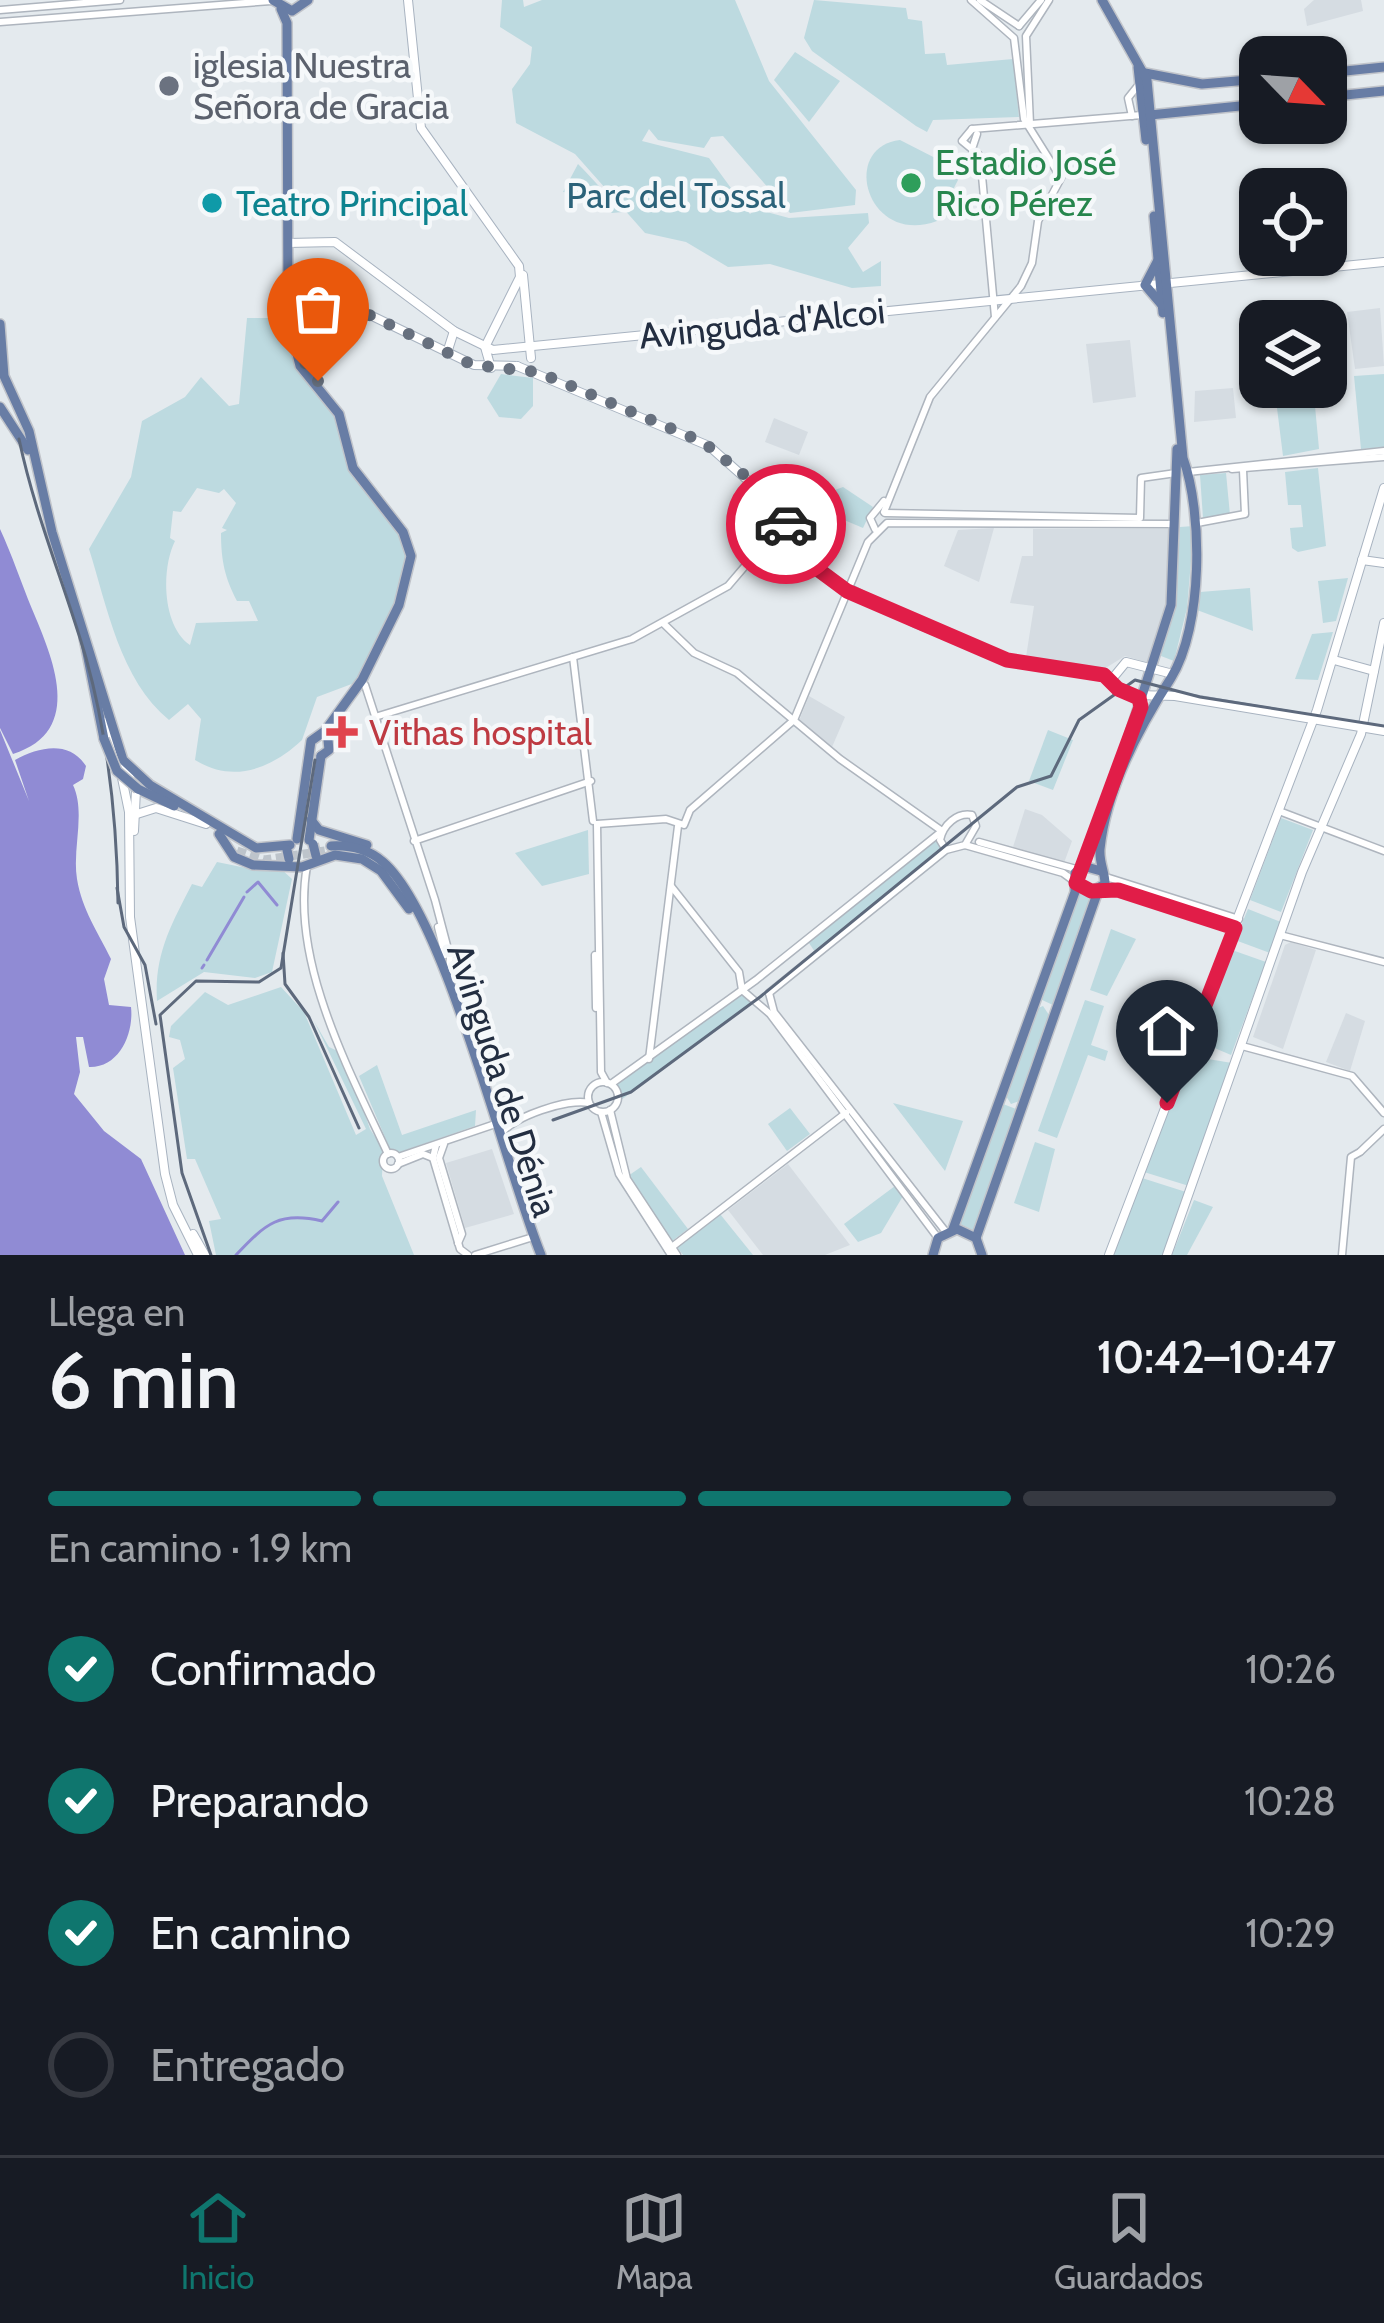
<!DOCTYPE html>
<html lang="es">
<head>
<meta charset="utf-8">
<style>
	body { margin:0; font-family:Cabin,sans-serif; background:#20242c; color:#f1f3f6; height:100vh; display:flex; flex-direction:column; font-size:45px; white-space:nowrap }
	* { box-sizing:border-box; margin:0 }
	p { font-size:39px; color:#9ea1a6 }
	.icon { flex:none; width:66px; height:66px; fill:none; stroke:currentColor; stroke-width:2; stroke-linecap:round; stroke-linejoin:round }
	.map { position:relative; height:1255px; overflow:hidden }
	.sheet { display:flex; flex-direction:column; background:#171b24; flex:1 }
	.sheet>* { flex:none }
	.needle { width:78px; rotate:115deg }
	.fabs { position:absolute; left:1239px; top:36px; display:grid; gap:24px }
	.fabs a { display:grid; place-items:center; width:108px; height:108px; border-radius:24px; background:#171b24; box-shadow:0 3px 9px #0004; font-size:60px }
	.pin { position:absolute; display:grid; place-items:center; width:102px; height:102px; color:#fff; margin:-123px -51px; border-radius:50% 50% 50% 0; rotate:-45deg; box-shadow:0 0 12px #0007 }
	.pin .icon { rotate:45deg }
	.courier { position:absolute; display:grid; place-items:center; width:120px; height:120px; margin:-60px; border:9px solid #e11d48; border-radius:50%; background:#fff; color:#222; box-shadow:0 3px 15px #0007 }
	.summary em { font-style:normal; font-weight:600 }
	.summary div { display:flex; flex-direction:column-reverse }
	.summary { display:flex; align-items:center; justify-content:space-between; height:204px; padding:0 48px }
	h1 { font-size:78px; font-weight:600; line-height:90px }
	.bar { display:grid; grid-template-columns:repeat(4,1fr); gap:18px 12px; align-content:center; height:144px; padding:0 48px }
	.bar i { height:15px; border-radius:9px; background:#363941 }
	.bar .active { background:#0f766e }
	.bar p { grid-column:span 4 }
	ol { padding:0 48px; list-style:none }
	li { display:flex; align-items:center; gap:36px; height:132px }
	li p { margin-inline-start:auto }
	li .icon { padding:12px; border-radius:50%; background:#0f766e; color:#fff; stroke-width:4 }
	li:last-child { color:#9ea1a6 }
	li i { width:66px; height:66px; border:6px solid #363941; border-radius:50% }
	.menu { display:flex; justify-content:space-around; align-items:center; height:168px; border-top:3px solid #363941; background:#171b24; font-size:33px; color:#9ea1a6 }
	.menu a { display:grid; justify-items:center; gap:6px }
	.menu .active { color:#0f766e }
	.map>svg:first-child { display:block }
	.built { fill:#d5dce2 }
	.green { fill:#bddae0; fill-rule:evenodd }
	.water { fill:#908bd4 }
	.lines { fill:none; stroke-linecap:round; stroke-linejoin:round }
	.stream { stroke:#908bd4; stroke-width:3 }
	.primary-tunnel { stroke:#bdc4cb; stroke-width:9; stroke-dasharray:9 4.5; stroke-linecap:butt }
	.tertiary-casing { stroke:#aeb5be; stroke-width:9 }
	.secondary-casing { stroke:#a8b3c0; stroke-width:10 }
	.primary-casing { stroke:#c1c4ca; stroke-width:12 }
	.tertiary { stroke:#fff; stroke-width:6 }
	.secondary { stroke:#fff; stroke-width:8 }
	.primary { stroke:#687da5; stroke-width:9 }
	.tram { stroke:#5d697c; stroke-width:3 }
	.primary-bridge-casing { stroke:#c1c4ca; stroke-width:12; stroke-linecap:butt }
	.primary-bridge { stroke:#687da5; stroke-width:9 }
	.done { stroke:#67707e; stroke-width:12; stroke-dasharray:0 21.6 }
	.route { stroke:#e11d48; stroke-width:15 }
	.worship-dot { fill:#6b7280; stroke:#f5f8fa; stroke-width:4.5 }
	.leisure-dot { fill:#2e9e5b; stroke:#f5f8fa; stroke-width:4.5 }
	.culture-dot { fill:#0f9aa8; stroke:#f5f8fa; stroke-width:4.5 }
	.health-dot { fill:#e0444e; stroke:#f5f8fa; stroke-width:4.5 }
	.labels { text-anchor:middle; dominant-baseline:central; stroke-width:9; stroke-linejoin:round; paint-order:stroke }
	.worship-label { font-size:36px; fill:#5b616d; stroke:#f5f8fa; text-anchor:start }
	.leisure-label { font-size:36px; fill:#27864d; stroke:#f5f8fa; text-anchor:start }
	.park-label { font-size:36px; fill:#2b6279; stroke:#f5f8fa }
	.culture-label { font-size:36px; fill:#0d838f; stroke:#f5f8fa; text-anchor:start }
	.street-label { font-size:36px; fill:#232e41; stroke:#f5f8fa }
	.health-label { font-size:36px; fill:#be3a42; stroke:#f5f8fa; text-anchor:start }
</style>
</head>
<body>
<div class="map">
<svg width="1384" height="1255" viewBox="0 0 1384 1255">
	<rect width="100%" height="100%" fill="#e4eaee"/>
	<g class="built">
		<path d="M1314,0h47l2,11 -56,15 -3,-17z"/>
		<path d="M1380,308l4,58 -29,3 -8,-57z"/>
		<path d="M1130,340l6,57 -43,6 -7,-59z"/>
		<path d="M1233,388l3,30 -42,4 1,-31z"/>
		<path d="M774,418l34,14 -9,23 -34,-13z"/>
		<path d="M994,528l-15,54 -35,-16 14,-36z"/>
		<path d="M1033,529h139l-5,67 -15,68 -27,-8 -21,13 -78,-12 8,-51 -24,-3 12,-47h11z"/>
		<path d="M809,696l36,21 -13,30 -33,-26z"/>
		<path d="M1025,809l17,6 30,26 -8,22 -51,-16z"/>
		<path d="M1291,942l25,8 -33,99 -30,-12 32,-92z"/>
		<path d="M1346,1013l19,8 -15,50 -24,-9z"/>
		<path d="M492,1149l22,65 -49,14 -19,-65z"/>
		<path d="M788,1164l62,81 -25,10h-62l-35,-45z"/>
	</g>
	<g class="green">
		<path d="M502,0h21l1,7 18,-7h193l34,81 87,109 -1,15 -65,8 -67,-77 -12,1 -7,11 -46,-8 -9,-11 -7,12 67,17 41,56 5,-5 34,9 79,-5 1,10 -21,25 15,24 18,-11v25l-29,2 -82,-24 -42,3 -42,-25 -41,-9 -70,-79 -59,-31 -4,-34 18,-25 2,-17 -32,-20z"/>
		<path d="M814,0l92,8 2,11 14,2 3,33 20,-1 2,12 66,-6 6,58 -86,3 -6,12 -11,-6 -104,-75 -8,-13z"/>
		<path d="M795,52l45,29 -31,41 -35,-42z"/>
		<path d="M900,140l47,24 11,16 -21,41c-70,26 -98,-74 -37,-81z"/>
		<path d="M578,164l5,5 40,43 -11,1 -22,-18 -27,-3z"/>
		<path d="M247,318h24l17,10 3,27 49,64 7,44 54,70 7,18 -9,49 -42,82 -40,15 -15,43c-32,30 -70,43 -107,20l6,-41 -13,-15 -19,16c-49,-40 -62,-114 -80,-171l42,-72 11,-56 43,-24 16,-20 28,29 10,-2zM197,488l22,5 5,-4 12,14 -14,25 5,2 -6,3c0,28 4,45 16,68h12l9,20 -62,2 -6,22c-28,-19 -29,-76 -15,-104l-5,-3 3,-27 8,1z"/>
		<path d="M501,374l32,4v28l-12,13 -22,-2 -12,-19z"/>
		<path d="M1384,374v73l-23,2 -7,-73z"/>
		<path d="M1309,401l6,5 4,43 -36,7 -6,-48z"/>
		<path d="M1318,468l8,78 -28,6 -6,-4 -2,-20 13,-1 -2,-22h-13l-3,-33z"/>
		<path d="M1226,473l4,42 -27,3 -3,-43z"/>
		<path d="M843,487l30,20 -10,21 -33,-14 5,-24z"/>
		<path d="M1194,526l-7,82 -13,53 -13,-5 16,-74 3,-55z"/>
		<path d="M1348,578l-12,43 -13,2 -5,-42z"/>
		<path d="M1250,588l3,43 -56,-21 3,-18z"/>
		<path d="M1333,632l-15,48 -23,-1 17,-45z"/>
		<path d="M1048,730l25,10 -20,50 -24,-9z"/>
		<path d="M1281,818l32,12 -32,82 -31,-12z"/>
		<path d="M588,830l1,44 -47,12 -27,-33z"/>
		<path d="M936,836l4,12 -125,104 -8,-12z"/>
		<path d="M217,862l39,8 24,-2 12,11 -20,93 -17,6 -51,-6 -47,29c-3,-46 14,-76 35,-117l10,3z"/>
		<path d="M1077,891l15,5 -39,109 -13,-6z"/>
		<path d="M1248,909l33,13 -11,31 -35,-13z"/>
		<path d="M1111,929l25,10 -29,57 -17,-6z"/>
		<path d="M1232,950l34,12 -35,93 -33,-14z"/>
		<path d="M281,987l23,25 52,123 10,-6 -52,-108 15,26 15,7 26,75 13,20 -1,27 32,79h-198l-7,-34 12,-2 -26,-60h-8l-14,-91 12,-9 -5,-19 -11,-3 2,-11 34,-34 23,13z"/>
		<path d="M741,992l10,11 -130,97 -4,-15z"/>
		<path d="M1085,1000l19,6 -13,39 17,6 -3,10 -17,-6 -31,83 -19,-7z"/>
		<path d="M1043,1006l6,9 -30,86 -8,3 -5,-8 30,-87z"/>
		<path d="M1190,1056l42,7 -43,123 -45,-14z"/>
		<path d="M377,1065l25,70 74,-25 -1,16 -75,26 -10,-3 -31,-73z"/>
		<path d="M893,1103l70,18 -18,50z"/>
		<path d="M1003,1104l13,5 -43,121 -13,-6z"/>
		<path d="M790,1108l20,26 -23,17 -19,-27z"/>
		<path d="M1035,1142l20,7 -16,63 -25,-9z"/>
		<path d="M641,1167l47,62 -16,12 -44,-65z"/>
		<path d="M1142,1178l44,14 -21,63h-54z"/>
		<path d="M895,1186l8,10 -22,37 -23,9 -14,-18z"/>
		<path d="M1194,1200l19,7 -26,48h-15z"/>
		<path d="M720,1214l33,41h-70l-6,-8z"/>
	</g>
	<g class="water">
		<path d="M0,529c12,26 21,53 32,80 20,48 54,122 -19,145l-13,-26z"/>
		<path d="M0,730l29,71 -14,-41c24,-13 54,-20 71,6l-3,13 -10,6c13,28 -1,63 4,94 5,31 21,53 34,80l-7,20 5,26 22,2c3,27 -12,61 -42,60l-6,-30h-7l4,35 -6,22 30,37 37,28 44,96h-185z"/>
	</g>
	<g class="lines">
		<g class="stream">
			<path d="M247,892l11,-10 19,23"/>
			<path d="M207,960l37,-63"/>
			<path d="M202,968l2,-3"/>
			<path d="M236,1255c30,-32 44,-44 86,-34l16,-19"/>
		</g>
		<path class="primary-tunnel" d="M237,851l27,9 67,-10"/>
		<g class="tertiary-casing">
			<g id="tertiary">
				<path d="M980,0l39,26"/>
				<path d="M0,10l120,-10"/>
				<path d="M0,22l271,-21"/>
				<path d="M1019,26l22,-26"/>
				<path d="M1132,116l-4,-18 12,-15"/>
				<path d="M1030,124l-4,-88 23,-36"/>
				<path d="M972,129l-10,12 17,14 2,10 14,152"/>
				<path d="M972,129l170,-14"/>
				<path d="M972,149l5,-15"/>
				<path d="M1232,469l152,-12"/>
				<path d="M1188,472l196,-21"/>
				<path d="M884,512l46,-115 91,-111 11,-23 6,-42 23,-43 -37,-59 -10,-81 -43,-38"/>
				<path d="M885,513l255,5 1,-40 35,-5"/>
				<path d="M1197,523l48,-9 -2,-44"/>
				<path d="M875,529l-5,-11 14,-17"/>
				<path d="M664,624l30,29 43,20 103,86 102,72"/>
				<path d="M573,657l20,164"/>
				<path d="M365,685l70,215 15,57 -1,20"/>
				<path d="M375,717l257,-78 96,-53 35,-41 28,-14"/>
				<path d="M1279,811l105,40"/>
				<path d="M597,824l69,-5 18,6 6,-15 104,-90 74,-178 19,-19 287,1"/>
				<path d="M597,824l4,248 6,11"/>
				<path d="M414,841l177,-60"/>
				<path d="M979,842l97,27"/>
				<path d="M965,845l98,28 11,8"/>
				<path d="M307,866c-17,95 42,204 81,288"/>
				<path d="M1106,877l133,42"/>
				<path d="M671,886l68,86 3,18 28,24 168,224"/>
				<path d="M1101,890h17l116,38"/>
				<path d="M438,927l7,28"/>
				<path d="M1280,935l104,27"/>
				<path d="M595,955l1,53"/>
				<path d="M769,993l177,-143 19,-5 11,-19 -4,-11c-15,-3 -29,10 -32,25l6,10"/>
				<path d="M769,993l5,19 172,220"/>
				<path d="M1242,1046l110,30 32,37"/>
				<path d="M649,1059l29,-233"/>
				<circle cx="603" cy="1097" r="15"/>
				<path d="M611,1084l145,-104 186,-149"/>
				<path d="M610,1110l17,69 50,76"/>
				<path d="M601,1112l18,62 52,81"/>
				<path d="M501,1134c11,-17 67,-36 88,-31"/>
				<path d="M444,1144l-5,14 23,76 -4,9"/>
				<path d="M436,1145l-3,13 27,91 8,6"/>
				<path d="M1361,1151l23,-22"/>
				<circle cx="391" cy="1161" r="8"/>
				<path d="M398,1157l115,-39"/>
				<path d="M398,1164l25,-10 10,4"/>
				<path d="M668,1250l178,-137"/>
				<path d="M475,1255l58,-18"/>
				<path d="M1342,1255l9,-98 9,-5"/>
			</g>
		</g>
		<g class="secondary-casing">
			<g id="secondary">
				<path d="M408,0l13,128 98,138 1,11 -35,70 6,21"/>
				<path d="M288,243l47,-1 119,89 39,19 891,-88"/>
				<path d="M523,275l8,83"/>
				<path d="M293,278l181,87 43,1"/>
				<path d="M447,353l7,-22"/>
				<path d="M517,366l192,80 53,47 60,81 93,49 92,37 97,15 15,14 17,6 39,1 209,35"/>
				<path d="M1362,560l22,3"/>
				<path d="M1334,660l40,11"/>
				<path d="M1112,679l14,-17 47,12"/>
				<path d="M107,721l9,38"/>
				<path d="M121,760l15,30 -2,41"/>
				<path d="M121,773l8,39 1,105 35,257 8,31 25,50"/>
				<path d="M137,814l19,-6 50,16"/>
				<path d="M193,1234l12,21"/>
				<path d="M1109,1255l208,-545 67,-222"/>
				<path d="M1167,1255l135,-383 59,-138 23,-111"/>
			</g>
		</g>
		<g class="primary-casing">
			<g id="primary">
				<path d="M273,0l19,11 16,-11"/>
				<path d="M281,9l6,14 1,295 12,48 39,48 14,54 50,64 8,24 -12,49 -37,75 -37,51 -14,10 -14,98"/>
				<path d="M1138,67l8,73"/>
				<path d="M1145,73l57,11 58,-5"/>
				<path d="M1326,73l58,-6"/>
				<path d="M1326,97l58,-6"/>
				<path d="M1150,115l110,-11"/>
				<path d="M1154,216l9,97"/>
				<path d="M1158,260l-13,25 17,20"/>
				<path d="M0,324l4,52 25,55 23,101 71,228 27,25 106,63 34,-3"/>
				<path d="M0,407l28,43"/>
				<path d="M84,638l20,101"/>
				<path d="M321,756l8,-6 -1,-10"/>
				<path d="M1118,771l53,-166 6,-156"/>
				<path d="M138,789l36,17"/>
				<path d="M311,820l8,10 48,15"/>
				<path d="M219,834l15,23 19,8 49,2 33,-12 27,4 19,12 28,38"/>
				<path d="M309,840l12,-84"/>
				<path d="M331,846c20,-1 37,3 52,16 62,53 122,305 158,393"/>
				<path d="M1083,866l17,-45"/>
				<path d="M1076,883l17,8 12,-7c0,-12 -6,-21 -5,-35 6,-59 40,-123 71,-171 32,-52 32,-165 12,-220l-36,-378 -45,-80"/>
				<path d="M953,1229l122,-337v-19l8,-7 18,5"/>
				<path d="M976,1238l122,-347"/>
				<path d="M933,1255l5,-17 19,-9 19,9 6,17"/>
			</g>
		</g>
		<use href="#tertiary" class="tertiary"/>
		<use href="#secondary" class="secondary"/>
		<use href="#primary" class="primary"/>
		<g class="tram">
			<path d="M19,439c16,76 45,144 67,219 22,79 31,163 32,245"/>
			<path d="M117,888l7,39 21,38 11,59"/>
			<path d="M283,953l2,31 24,33 50,111"/>
			<path d="M553,1120l78,-28 129,-95 257,-210 34,-11 28,-56 56,-40 65,17 184,29"/>
			<path d="M211,1255l-29,-82 -22,-158 36,-34 63,1 22,-14 34,-208"/>
		</g>
		<g class="primary-bridge-casing">
			<g id="primary-bridge">
				<path d="M104,739l13,32 21,18"/>
				<path d="M313,844l3,12"/>
				<path d="M287,850l2,9"/>
			</g>
		</g>
		<use href="#primary-bridge" class="primary-bridge"/>
	</g>
	<g class="lines">
		<path class="done" d="M318,381c-26,-29 -27,-65 -25,-103l180,87 65,7 165,70 45,36 38,46"/>
		<path class="route" d="M786,524l30,44 31,23 160,69 97,15 14,14 21,9 2,9 -65,176 15,8 27,-1 117,38 -68,175"/>
	</g>
	<circle class="worship-dot" cx="169" cy="86" r="12"/>
	<circle class="leisure-dot" cx="911" cy="183" r="12"/>
	<circle class="culture-dot" cx="212" cy="203" r="12"/>
	<path class="health-dot" d="M336 714h12v12h12v12h-12v12h-12v-12h-12v-12h12z"/>
	<g class="labels">
		<g class="worship-label">
			<text x="193" y="65">iglesia Nuestra<tspan x="193" dy="41">Señora de Gracia</tspan></text>
		</g>
		<g class="leisure-label">
			<text x="935" y="162">Estadio José<tspan x="935" dy="41">Rico Pérez</tspan></text>
		</g>
		<g class="park-label">
			<text x="676" y="195">Parc del Tossal</text>
		</g>
		<g class="culture-label">
			<text x="236" y="203">Teatro Principal</text>
		</g>
		<g class="street-label">
			<text transform="translate(762 323) rotate(-6)">Avinguda d'Alcoi</text>
			<text transform="translate(503 1080) rotate(72)">Avinguda de Dénia</text>
		</g>
		<g class="health-label">
			<text x="369" y="732">Vithas hospital</text>
		</g>
	</g>
</svg>
<div class="fabs">
<a><svg class="needle" viewBox="-14 -14 28 28"><path d="M0-13l5 13h-10z" fill="#e53935"/><path d="M0 13l5-13h-10z" fill="#9ea1a6"/></svg></a>
<a><svg class="icon" aria-label="locate" viewBox="0 0 24 24"><circle cx="12" cy="12" r="6"/><path d="M12 2v4M12 18v4M2 12h4M18 12h4"/></svg></a>
<a><svg class="icon" aria-label="layers" viewBox="0 0 24 24"><path d="M12 4l9 5-9 5-9-5zM3 14l9 5 9-5"/></svg></a>
</div>
<div class="pin" style="left:318px;top:381px;background:#ea580c"><svg class="icon" aria-label="bag" viewBox="0 0 24 24"><path d="M5 8h14l-1 12H6zM9 8a3 3 0 0 1 6 0"/></svg></div>
<div class="pin" style="left:1167px;top:1103px;background:#1f2937"><svg class="icon" aria-label="home" viewBox="0 0 24 24"><path d="M3 11l9-7 9 7M6 9v11h12V9"/></svg></div>
<div class="courier" style="left:786px;top:524px"><svg class="icon" aria-label="car" viewBox="0 0 24 24"><path d="M5 17H2v-5l4-1 3-4h7l3 4 3 1v5h-3M9 17h6M6 11h13"/><circle cx="7" cy="17" r="2"/><circle cx="17" cy="17" r="2"/></svg></div>
</div>
<section class="sheet">
<div class="summary"><div><h1>6 min</h1><p>Llega en</p></div><em>10:42–10:47</em></div>
<div class="bar"><i class="active"></i><i class="active"></i><i class="active"></i><i></i><p>En camino · 1.9 km</p></div>
<ol>
<li><svg class="icon" aria-label="check" viewBox="0 0 24 24"><path d="M5 12l5 5 9-10"/></svg>Confirmado<p>10:26</p></li>
<li><svg class="icon" aria-label="check" viewBox="0 0 24 24"><path d="M5 12l5 5 9-10"/></svg>Preparando<p>10:28</p></li>
<li><svg class="icon" aria-label="check" viewBox="0 0 24 24"><path d="M5 12l5 5 9-10"/></svg>En camino<p>10:29</p></li>
<li><i></i>Entregado</li>
</ol>
</section>
<nav class="menu">
<a class="active"><svg class="icon" aria-label="home" viewBox="0 0 24 24"><path d="M3 11l9-7 9 7M6 9v11h12V9"/></svg>Inicio</a>
<a><svg class="icon" aria-label="map" viewBox="0 0 24 24"><path d="M3 6l6-2 6 2 6-2v14l-6 2-6-2-6 2zM9 4v14M15 6v14"/></svg>Mapa</a>
<a><svg class="icon" aria-label="saved" viewBox="0 0 24 24"><path d="M7 4h10v16l-5-4-5 4z"/></svg>Guardados</a>
</nav>
</body>
</html>
